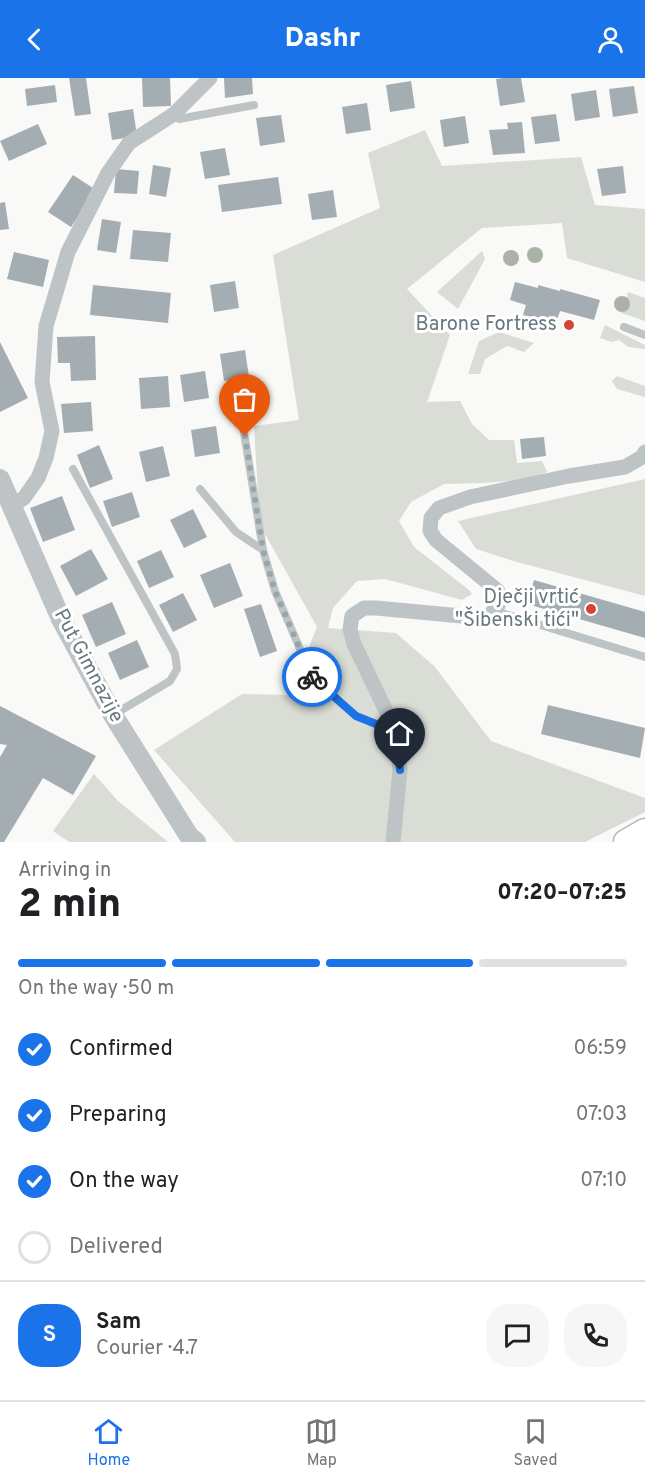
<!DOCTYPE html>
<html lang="en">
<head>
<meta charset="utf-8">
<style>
	body { margin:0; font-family:Overpass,sans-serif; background:#f6f6f6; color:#202124; height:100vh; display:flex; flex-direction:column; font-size:22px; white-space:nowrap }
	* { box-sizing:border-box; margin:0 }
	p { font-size:20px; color:#757577 }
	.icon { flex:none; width:33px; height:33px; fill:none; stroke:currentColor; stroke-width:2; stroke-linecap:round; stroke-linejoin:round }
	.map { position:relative; height:764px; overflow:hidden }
	.sheet { display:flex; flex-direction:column; background:#fff; flex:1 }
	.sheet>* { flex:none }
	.pin { position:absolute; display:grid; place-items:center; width:51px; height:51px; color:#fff; margin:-62px -26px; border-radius:50% 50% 50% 0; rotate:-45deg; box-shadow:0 0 6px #0007 }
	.pin .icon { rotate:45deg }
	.courier { position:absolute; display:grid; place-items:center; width:60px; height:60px; margin:-30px; border:4px solid #1a73e8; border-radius:50%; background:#fff; color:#222; box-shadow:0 2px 8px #0007 }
	.summary em { font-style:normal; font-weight:800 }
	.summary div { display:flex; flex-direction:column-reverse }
	.summary { display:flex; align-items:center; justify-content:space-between; height:102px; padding:0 18px }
	h1 { font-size:39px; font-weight:800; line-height:45px }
	.bar { display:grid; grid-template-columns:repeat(4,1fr); gap:9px 6px; align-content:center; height:72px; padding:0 18px }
	.bar i { height:8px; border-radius:4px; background:#e0e0e0 }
	.bar .active { background:#1a73e8 }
	.bar p { grid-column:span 4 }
	.line { display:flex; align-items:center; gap:15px; padding:0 18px; border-top:2px solid #e0e0e0 }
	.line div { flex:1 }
	.round { display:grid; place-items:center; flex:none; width:63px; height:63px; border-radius:24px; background:#f6f6f6 }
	ol { padding:0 18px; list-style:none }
	li { display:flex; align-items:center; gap:18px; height:66px }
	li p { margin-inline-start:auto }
	li .icon { padding:6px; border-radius:50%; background:#1a73e8; color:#fff; stroke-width:4 }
	li:last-child { color:#757577 }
	li i { width:33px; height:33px; border:3px solid #e0e0e0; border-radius:50% }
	header { display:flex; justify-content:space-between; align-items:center; height:78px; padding:0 18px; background:#1a73e8; color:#fff; font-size:27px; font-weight:800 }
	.dock { display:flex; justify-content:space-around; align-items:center; height:84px; border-top:2px solid #e0e0e0; background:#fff; font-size:16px; color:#757577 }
	.dock a { display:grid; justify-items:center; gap:3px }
	.dock .active { color:#1a73e8 }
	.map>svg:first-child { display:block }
	.green { fill:#daddd6 }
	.building { fill:#a4aeb2 }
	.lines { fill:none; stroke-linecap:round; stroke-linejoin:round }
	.primary-casing { stroke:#b2b8bb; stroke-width:27 }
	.service { stroke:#bec4c6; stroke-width:8 }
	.minor { stroke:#bec4c6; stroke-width:15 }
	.tertiary { stroke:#bec4c6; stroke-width:20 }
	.primary { stroke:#fff; stroke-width:24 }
	.tree { fill:#abb2a7 }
	.done { stroke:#99a6a9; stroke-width:6; stroke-dasharray:0 10.8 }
	.route { stroke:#1a73e8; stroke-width:8 }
	.poi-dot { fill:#d4443b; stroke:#fff; stroke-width:2 }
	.labels { text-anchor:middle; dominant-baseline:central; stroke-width:6; stroke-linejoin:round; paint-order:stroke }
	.poi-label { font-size:20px; fill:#66797f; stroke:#fff; text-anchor:end }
	.street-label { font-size:20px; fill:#66797f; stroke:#fff }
</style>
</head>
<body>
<header><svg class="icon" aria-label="back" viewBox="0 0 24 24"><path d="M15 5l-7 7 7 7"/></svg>Dashr<svg class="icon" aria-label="person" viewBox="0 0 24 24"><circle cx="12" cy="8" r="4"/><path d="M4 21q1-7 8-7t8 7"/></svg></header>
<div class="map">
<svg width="645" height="764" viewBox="0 0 645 764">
	<rect width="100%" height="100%" fill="#f9f9f7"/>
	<g class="green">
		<path d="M425,52l17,36 139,-9 14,48 50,4v73l-78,-24 -5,-35 -80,5 -75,61 43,46 -23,67 33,-1 12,23 17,16h25l3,23 25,-2 5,11 -17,7 -47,4 -39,1 -33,18 -12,19 15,26 55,43 3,4 -10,6 -77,-21 -28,2 -24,27 -5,20 68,5 39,34 56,74 154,57v14l-60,30h-350l-81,-92 88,-56 48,1 27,-68 -57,-102 -6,-99 45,-6 -26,-165 107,-47 -12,-55z"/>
		<path d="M482,173l3,8 -27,50 -21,-17z"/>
		<path d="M628,214l17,6v23l-24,-8z"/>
		<path d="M605,247l40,20v4l-17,-2 -9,-7 -7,2 -12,-4z"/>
		<path d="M499,254l35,11 -10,9 -17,-6 -22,13 -5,15h-12l11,-33z"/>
		<path d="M617,298l28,10v11l-28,-8 -5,-8z"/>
		<path d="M645,401v117l-128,-34 -41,-13 -18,-28z"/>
		<path d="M94,696l24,27 50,41h-99l-16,-11z"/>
	</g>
	<g class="building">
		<path d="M69,0h17l5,36 -16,2z"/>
		<path d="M142,0h28l1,28 -28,1z"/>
		<path d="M224,0h28l1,16 -28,4z"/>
		<path d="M503,0h18l4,24 -25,4 -4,-27z"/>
		<path d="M411,3l4,27 -25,4 -4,-27z"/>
		<path d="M55,7l2,17 -30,4 -2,-17z"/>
		<path d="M634,8l4,27 -25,4 -4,-28z"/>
		<path d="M596,12l4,27 -25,4 -4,-27z"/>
		<path d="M367,25l4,27 -25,4 -4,-27z"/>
		<path d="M133,31l4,27 -25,4 -4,-27z"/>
		<path d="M556,36l4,27 -25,3 -4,-27z"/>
		<path d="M281,37l4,27 -25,4 -4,-28z"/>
		<path d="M465,38l4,27 -25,4 -4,-27z"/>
		<path d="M522,44l3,31 -32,2 -4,-25 19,-1 -1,-6z"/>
		<path d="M38,46l9,20 -38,17 -9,-20z"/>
		<path d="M225,70l5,27 -25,4 -5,-27z"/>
		<path d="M153,87l18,3 -5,29 -17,-3z"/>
		<path d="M623,88l3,27 -24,3 -5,-27z"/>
		<path d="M116,91l23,2 -2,23 -23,-1z"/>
		<path d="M73,97l23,15 -25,37 -23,-15z"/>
		<path d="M278,99l4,27 -60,8 -4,-27z"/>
		<path d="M333,112l4,27 -25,3 -4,-26z"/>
		<path d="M5,124l4,27 -9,1v-27z"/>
		<path d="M102,141l19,3 -5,31 -19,-3z"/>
		<path d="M133,152l38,3 -3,29 -38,-3z"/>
		<path d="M14,174l35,8 -6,27 -36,-8z"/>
		<path d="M235,203l4,27 -25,4 -4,-27z"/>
		<path d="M515,204l23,6v-3l22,6v-2l40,11 -6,20 -34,-9 -4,12 -33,-8 3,-10 -16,-5z"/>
		<path d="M93,207l78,8 -3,30 -78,-8z"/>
		<path d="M95,258l1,44 -25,1 -1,-18h-12l-1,-26z"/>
		<path d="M0,264l28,56 -28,14z"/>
		<path d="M245,272l4,27 -25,4 -4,-27z"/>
		<path d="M205,293l4,27 -25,4 -4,-27z"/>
		<path d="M168,298l2,31 -29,2 -2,-31z"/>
		<path d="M91,324l2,29 -29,2 -3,-29z"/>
		<path d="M216,348l4,27 -25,4 -4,-27z"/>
		<path d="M544,359l2,19 -24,3 -2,-20z"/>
		<path d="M99,367l14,34 -23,9 -13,-33z"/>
		<path d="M163,368l7,30 -24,6 -7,-30z"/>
		<path d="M132,414l8,25 -28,10 -9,-26z"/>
		<path d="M62,418l13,34 -32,12 -13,-34z"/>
		<path d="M193,431l14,28 -23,11 -14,-28z"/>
		<path d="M91,471l17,30 -32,17 -16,-30z"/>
		<path d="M161,472l13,27 -25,11 -12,-27z"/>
		<path d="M230,485l13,33 -29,12 -14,-33z"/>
		<path d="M534,502l111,32v26l-118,-34z"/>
		<path d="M183,515l14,27 -24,12 -14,-27z"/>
		<path d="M112,524l14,32 -30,13 -14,-32z"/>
		<path d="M261,526l16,47 -17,6 -16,-48z"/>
		<path d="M137,562l12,27 -29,13 -12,-27z"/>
		<path d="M548,627l97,23 -5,30 -99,-24z"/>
		<path d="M0,628l96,50 -23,39 -30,-17 -39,64h-4v-85l7,-12 -7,-1z"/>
	</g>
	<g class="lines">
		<g class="primary-casing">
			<path id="primary" d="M626,764l19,-11"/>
		</g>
		<g class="service">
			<path d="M174,36l5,5 75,-14"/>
			<path d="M624,249l21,8"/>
			<path d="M241,336l22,136 12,41 38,88 43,37 37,15"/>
			<path d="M73,391l102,185 2,15 -7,12 -57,34"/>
			<path d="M200,411l36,43 27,18"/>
			<path d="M495,533l150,46"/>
		</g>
		<g class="minor">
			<path d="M12,428l12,-8 14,-20 8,-20 6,-27 -10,-49 4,-56 22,-74 40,-79 21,-30 45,-29 36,-36"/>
			<path d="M393,764l7,-72 -4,-38 -42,-88 -4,-15 2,-13 12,-8h12l107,10c13,-7 19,-11 15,-27l-62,-51 -6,-9 1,-13 8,-10 31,-11 99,-21 56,-9 17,-10 3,-5"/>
		</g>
		<path class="tertiary" d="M0,401l61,140 52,96 76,121 7,6"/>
		<use href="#primary" class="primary"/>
	</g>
	<g class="tree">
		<circle cx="535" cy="177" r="8"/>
		<circle cx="511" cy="180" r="8"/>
		<circle cx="622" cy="226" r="8"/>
	</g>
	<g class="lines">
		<path class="done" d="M245,358l18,114 12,41 37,86"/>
		<path class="route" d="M312,599l44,39 40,16 4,38"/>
	</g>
	<g class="poi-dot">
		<circle cx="569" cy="247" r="6"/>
		<circle cx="591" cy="531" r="6"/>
	</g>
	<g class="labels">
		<g class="poi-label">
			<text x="557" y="247">Barone Fortress</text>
			<text x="579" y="520">Dječji vrtić<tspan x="579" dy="23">"Šibenski tići"</tspan></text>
		</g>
		<g class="street-label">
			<text transform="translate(88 588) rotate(62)">Put Gimnazije</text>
		</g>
	</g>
</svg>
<div class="pin" style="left:245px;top:358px;background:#ea580c"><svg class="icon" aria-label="bag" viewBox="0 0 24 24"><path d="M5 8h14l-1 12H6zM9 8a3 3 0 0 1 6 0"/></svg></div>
<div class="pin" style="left:400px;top:692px;background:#1f2937"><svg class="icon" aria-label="home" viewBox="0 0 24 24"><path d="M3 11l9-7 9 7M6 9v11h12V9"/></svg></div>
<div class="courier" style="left:312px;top:599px"><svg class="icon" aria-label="bike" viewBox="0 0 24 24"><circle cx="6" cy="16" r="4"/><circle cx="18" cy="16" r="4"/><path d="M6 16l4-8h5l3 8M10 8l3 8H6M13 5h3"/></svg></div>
</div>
<section class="sheet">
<div class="summary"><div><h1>2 min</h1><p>Arriving in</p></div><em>07:20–07:25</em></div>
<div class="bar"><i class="active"></i><i class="active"></i><i class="active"></i><i></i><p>On the way · 50 m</p></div>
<ol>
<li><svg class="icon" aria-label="check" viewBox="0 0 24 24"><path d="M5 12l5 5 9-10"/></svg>Confirmed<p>06:59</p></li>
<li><svg class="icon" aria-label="check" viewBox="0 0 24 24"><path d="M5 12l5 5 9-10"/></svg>Preparing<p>07:03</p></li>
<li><svg class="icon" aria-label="check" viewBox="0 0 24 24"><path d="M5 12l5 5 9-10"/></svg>On the way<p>07:10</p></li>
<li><i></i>Delivered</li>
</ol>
<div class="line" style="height:108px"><b class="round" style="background:#1a73e8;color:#fff">S</b><div><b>Sam</b><p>Courier · 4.7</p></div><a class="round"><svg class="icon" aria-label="chat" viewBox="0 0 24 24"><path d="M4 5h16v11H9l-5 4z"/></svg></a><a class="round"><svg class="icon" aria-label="phone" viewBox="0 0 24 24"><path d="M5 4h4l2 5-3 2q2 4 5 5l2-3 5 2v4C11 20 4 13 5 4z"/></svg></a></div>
</section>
<nav class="dock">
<a class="active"><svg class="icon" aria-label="home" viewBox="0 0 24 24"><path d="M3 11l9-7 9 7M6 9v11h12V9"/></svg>Home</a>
<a><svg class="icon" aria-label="map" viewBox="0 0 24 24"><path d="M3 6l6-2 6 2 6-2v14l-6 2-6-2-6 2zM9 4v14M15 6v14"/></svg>Map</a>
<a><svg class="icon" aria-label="saved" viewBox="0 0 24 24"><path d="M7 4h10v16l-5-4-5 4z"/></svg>Saved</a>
</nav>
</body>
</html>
